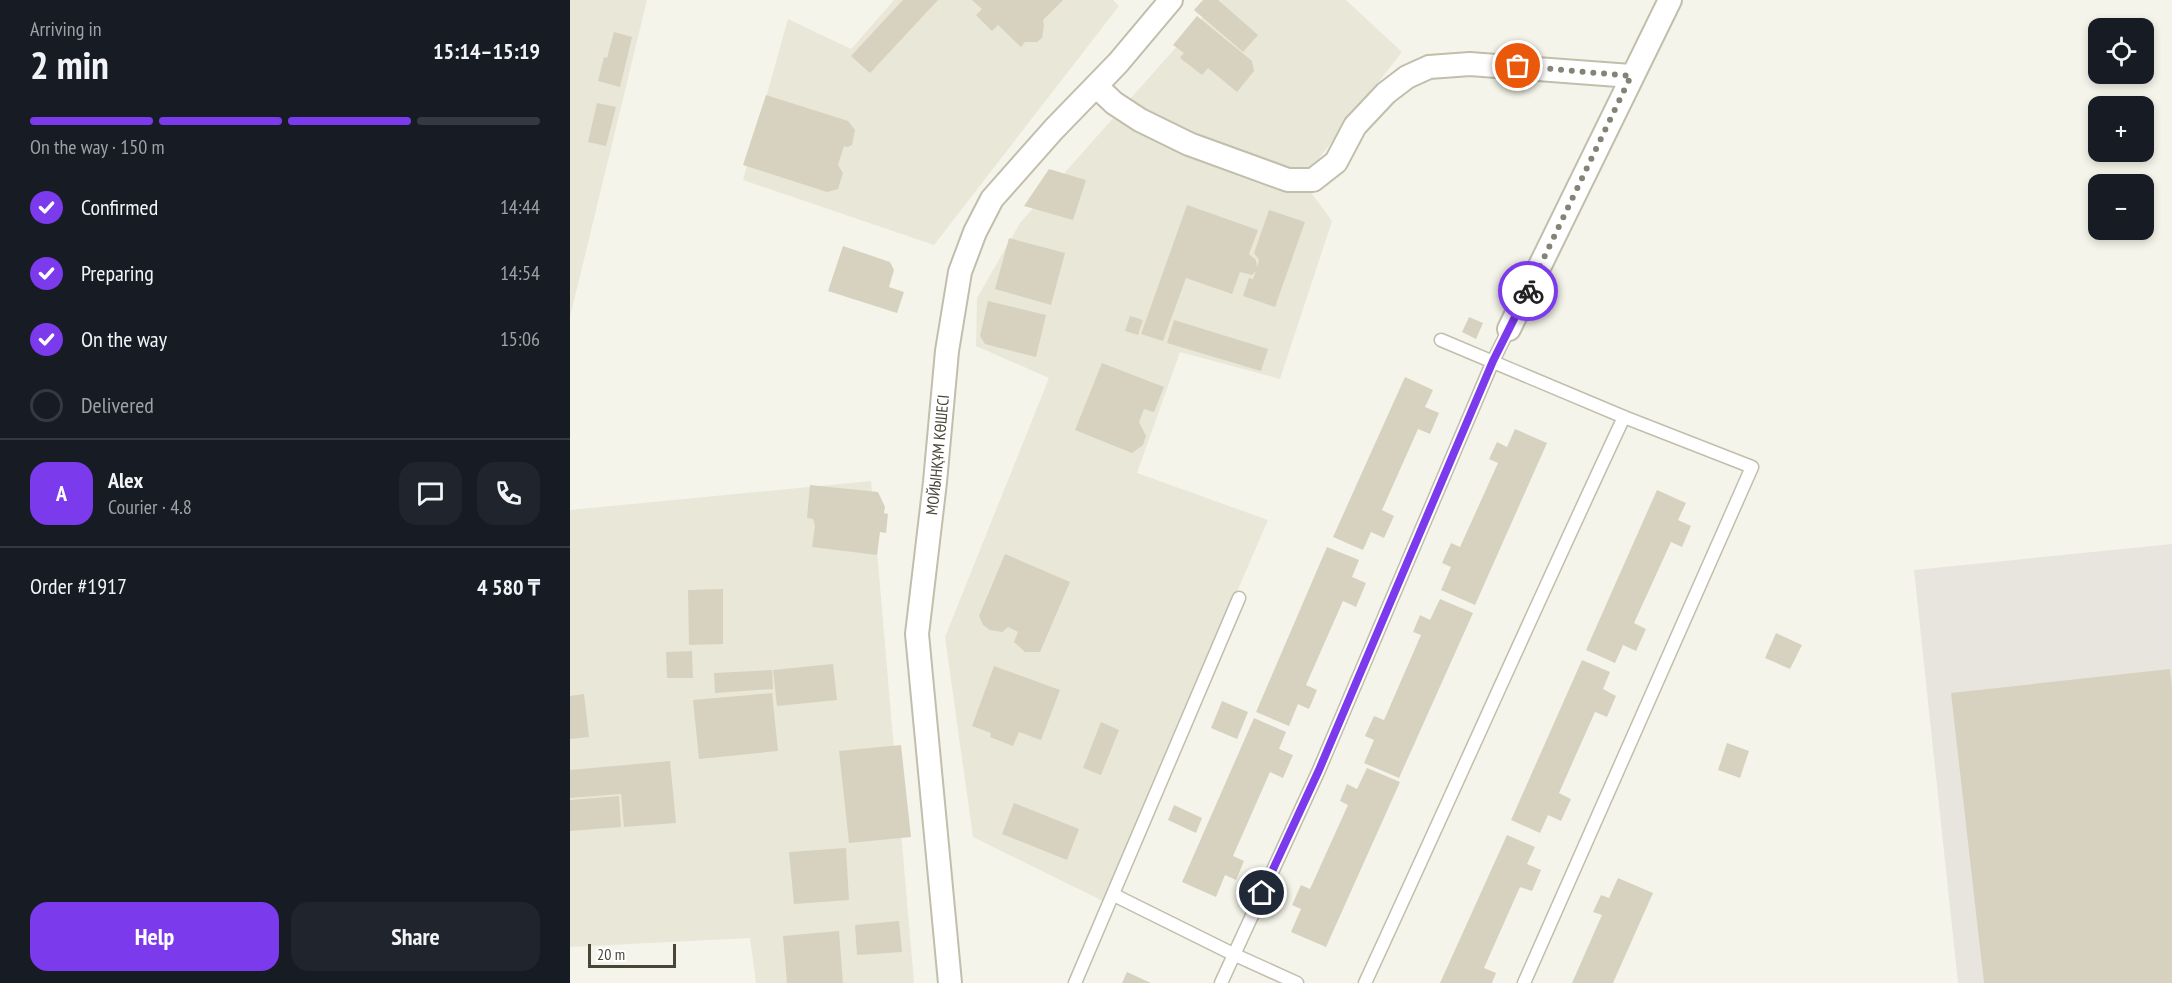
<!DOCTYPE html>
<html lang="en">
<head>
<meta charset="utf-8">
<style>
	body { margin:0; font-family:"PT Sans Narrow",sans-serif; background:#20242c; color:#f1f3f6; height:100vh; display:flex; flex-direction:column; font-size:22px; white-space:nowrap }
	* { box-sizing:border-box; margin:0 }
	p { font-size:20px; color:#9ea1a6 }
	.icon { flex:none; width:33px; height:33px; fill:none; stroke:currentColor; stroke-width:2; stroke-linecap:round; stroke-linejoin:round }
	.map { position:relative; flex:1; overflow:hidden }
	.panel { display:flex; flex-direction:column; background:#171b24; width:570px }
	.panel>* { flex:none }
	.controls { position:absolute; left:1518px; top:18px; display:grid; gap:12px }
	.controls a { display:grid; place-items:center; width:66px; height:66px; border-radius:12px; background:#171b24; box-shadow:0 3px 9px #0003; font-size:30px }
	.scale { position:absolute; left:18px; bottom:15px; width:88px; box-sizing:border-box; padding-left:6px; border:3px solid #494637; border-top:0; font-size:16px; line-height:21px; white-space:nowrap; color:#494637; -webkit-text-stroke:4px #fff; paint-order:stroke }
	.pin { position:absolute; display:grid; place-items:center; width:51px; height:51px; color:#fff; margin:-26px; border:3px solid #fff; border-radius:50%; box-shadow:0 2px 6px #0007 }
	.courier { position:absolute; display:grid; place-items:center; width:60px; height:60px; margin:-30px; border:4px solid #7c3aed; border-radius:50%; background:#fff; color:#222; box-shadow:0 2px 8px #0007 }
	.head em { font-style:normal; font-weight:800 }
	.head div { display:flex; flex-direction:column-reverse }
	.head { display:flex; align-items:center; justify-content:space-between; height:102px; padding:0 30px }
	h1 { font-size:39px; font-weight:800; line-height:45px }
	.bar { display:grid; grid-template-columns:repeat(4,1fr); gap:9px 6px; align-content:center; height:72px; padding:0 30px }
	.bar i { height:8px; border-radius:4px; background:#363941 }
	.bar .on { background:#7c3aed }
	.bar p { grid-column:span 4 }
	.line { display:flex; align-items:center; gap:15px; padding:0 30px; border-top:2px solid #363941 }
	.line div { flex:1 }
	.round { display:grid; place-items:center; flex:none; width:63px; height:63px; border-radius:18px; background:#20242c }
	ol { padding:0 30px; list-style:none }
	li { display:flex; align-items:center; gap:18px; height:66px }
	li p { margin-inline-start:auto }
	li .icon { padding:6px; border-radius:50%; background:#7c3aed; color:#fff; stroke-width:4 }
	li:last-child { color:#9ea1a6 }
	li i { width:33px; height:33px; border:3px solid #363941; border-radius:50% }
	.action { display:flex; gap:12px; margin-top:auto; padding:12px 30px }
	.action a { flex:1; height:69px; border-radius:18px; background:#7c3aed; color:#fff; font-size:24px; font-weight:800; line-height:69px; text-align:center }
	.action a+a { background:#20242c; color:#f1f3f6 }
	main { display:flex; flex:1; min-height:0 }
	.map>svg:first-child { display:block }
	.residential { fill:#e9e7d8 }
	.industrial { fill:#e8e5de }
	.building { fill:#d7d2bf }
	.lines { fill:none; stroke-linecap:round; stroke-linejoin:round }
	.service-casing { stroke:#c1beac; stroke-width:15 }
	.minor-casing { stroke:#c1beac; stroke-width:26 }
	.service { stroke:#fff; stroke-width:12 }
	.minor { stroke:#fff; stroke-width:22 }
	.done { stroke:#858376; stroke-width:6; stroke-dasharray:0 10.8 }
	.route { stroke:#7c3aed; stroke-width:8 }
	.labels { text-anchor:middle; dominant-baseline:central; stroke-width:4.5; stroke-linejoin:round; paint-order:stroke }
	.street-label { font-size:16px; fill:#494637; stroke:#fff }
</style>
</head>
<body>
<main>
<section class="panel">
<div class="head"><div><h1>2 min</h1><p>Arriving in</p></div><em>15:14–15:19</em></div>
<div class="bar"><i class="on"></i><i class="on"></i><i class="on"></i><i></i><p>On the way · 150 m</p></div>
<ol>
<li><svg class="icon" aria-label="check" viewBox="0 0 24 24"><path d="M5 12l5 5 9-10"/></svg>Confirmed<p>14:44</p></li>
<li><svg class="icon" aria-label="check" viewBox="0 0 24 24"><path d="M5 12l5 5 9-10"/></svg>Preparing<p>14:54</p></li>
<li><svg class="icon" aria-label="check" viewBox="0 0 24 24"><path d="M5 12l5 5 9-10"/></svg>On the way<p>15:06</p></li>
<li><i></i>Delivered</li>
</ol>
<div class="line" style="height:108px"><b class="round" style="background:#7c3aed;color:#fff">A</b><div><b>Alex</b><p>Courier · 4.8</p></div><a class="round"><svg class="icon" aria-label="chat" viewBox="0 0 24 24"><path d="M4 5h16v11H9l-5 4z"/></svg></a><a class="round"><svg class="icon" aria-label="phone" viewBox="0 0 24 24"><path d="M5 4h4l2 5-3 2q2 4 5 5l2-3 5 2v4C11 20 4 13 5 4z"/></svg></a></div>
<div class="line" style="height:78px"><div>Order #1917</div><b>4 580 ₸</b></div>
<div class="action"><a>Help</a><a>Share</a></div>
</section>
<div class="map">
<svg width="1602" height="983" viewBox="0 0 1602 983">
	<rect width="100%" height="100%" fill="#f5f4ea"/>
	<g class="residential">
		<path d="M0,0h77l-77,317z"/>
		<path d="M324,0h219l6,6 -185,239 -191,-65 45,-161 63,30z"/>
		<path d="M648,0h128l56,52 -100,128 30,41 -52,158 -100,-27 -43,121 131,47 -165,381 -130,-64 -28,-200 104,-259 -73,-32 1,-48 43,-75z"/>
		<path d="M301,481l43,502h-158l-6,-45 -180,9v-437z"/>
	</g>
	<path class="industrial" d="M1602,544v439h-214l-44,-413z"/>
	<g class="building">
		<path d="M333,0h35l-68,73 -19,-17z"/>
		<path d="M402,0h91l-20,20 1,5 -2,13 -5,4h-12l-4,5 -23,-22 -6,6 -16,-16 6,-6z"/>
		<path d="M633,0h15l40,35 -15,17 -49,-42z"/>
		<path d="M627,16l55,45 2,10 -17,21 -29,-24 -6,7 -22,-17 4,-5 -11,-8z"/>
		<path d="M44,32l18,5 -12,50 -22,-6 6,-24 3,1z"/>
		<path d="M196,95l82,26 7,9 -3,15 -4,2 -4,-1 -6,19 5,8 -5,16 -11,3 -84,-27z"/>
		<path d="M27,103l19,4 -10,39 -18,-4z"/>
		<path d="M479,169l37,11 -13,40 -49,-14z"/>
		<path d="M617,205l71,25 -9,24 7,6 1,7 2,-7 -5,-7 15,-43 36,12 -30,85 -32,-11 6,-18 4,1 3,-8 -4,4 -12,-3 -8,22 -46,-16 -23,63 -22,-7z"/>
		<path d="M439,238l56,15 -14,52 -56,-16z"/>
		<path d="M273,246l47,16 4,8 -5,17 15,5 -7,21 -69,-22z"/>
		<path d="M418,301l58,14 -10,42 -51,-13 -5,-8z"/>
		<path d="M560,316l13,4 -5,15 -13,-4z"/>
		<path d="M899,317l14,6 -7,16 -14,-7z"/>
		<path d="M604,320l94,29 -7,22 -94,-28z"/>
		<path d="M532,363l62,24 -10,25 -10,-3 -5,13 7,14 -3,9 -11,8 -57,-23z"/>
		<path d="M835,377l28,13 -8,17 14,6 -9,21 -12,-5 -36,81 12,6 -10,22 -13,-6 -8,18 -30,-13z"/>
		<path d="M945,429l32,14 -72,162 -34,-15 10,-23 -9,-4 9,-20 9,4 38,-84 -9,-4 8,-17 10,5z"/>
		<path d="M240,485l68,7 7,15 -1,6 4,1 -2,19 -6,-1 -3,23 -65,-8 3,-21 -2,-7 -6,-1z"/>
		<path d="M1087,490l29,13 -8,17 13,6 -9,21 -11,-5 -37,81 12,6 -10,22 -13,-6 -8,18 -29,-13z"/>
		<path d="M757,547l32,13 -7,17 14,6 -10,24 -13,-6 -37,84 11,5 -8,19 -11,-5 -9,22 -33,-14z"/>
		<path d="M435,554l65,28 -30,70h-15l-11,-10 4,-10 -10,-5 -6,5 -12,-2 -7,-5 -4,-9z"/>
		<path d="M153,589v55l-34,1 -1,-55z"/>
		<path d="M870,599l33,14 -74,165 -35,-15 10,-23 -9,-4 9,-20 10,4 37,-85 -8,-3 7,-17 10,5z"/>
		<path d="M1206,633l26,12 -12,24 -25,-11z"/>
		<path d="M122,651l1,27h-26l-1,-26z"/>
		<path d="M1012,660l28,12 -7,17 13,7 -9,21 -12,-5 -36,81 12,6 -10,22 -13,-6 -8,18 -29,-13z"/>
		<path d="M263,664l4,36 -60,6 -4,-36z"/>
		<path d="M424,666l66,24 -19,50 -22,-8 -6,14 -23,-9 1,-4 -19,-7z"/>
		<path d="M1600,669l2,19v295h-188l-33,-290z"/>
		<path d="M202,670l1,19 -58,4 -1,-20z"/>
		<path d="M202,693l6,58 -79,8 -6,-59z"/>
		<path d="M14,694l5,43 -19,2v-43z"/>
		<path d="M652,701l26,11 -11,27 -26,-11z"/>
		<path d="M684,718l32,14 -7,17 14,6 -10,23 -13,-6 -37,84 11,5 -8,19 -11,-5 -9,22 -34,-15z"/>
		<path d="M531,722l18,8 -18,45 -18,-7z"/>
		<path d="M1157,743l22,8 -9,27 -22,-8z"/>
		<path d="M331,745l10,92 -62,6 -10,-92z"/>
		<path d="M100,761l6,62 -52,4 -3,-33 -51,4v-28z"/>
		<path d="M797,768l33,14 -74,165 -35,-15 10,-23 -9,-4 9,-20 9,4 38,-84 -8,-4 7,-17 10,5z"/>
		<path d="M49,796l2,31 -51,4v-31z"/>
		<path d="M444,803l65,26 -12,31 -65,-26z"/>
		<path d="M604,805l28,13 -6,15 -28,-13z"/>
		<path d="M937,835l28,12 -8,17 14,6 -9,21 -12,-4 -36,81 12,5 -4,10h-52z"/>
		<path d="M276,848l3,52 -55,4 -5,-52z"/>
		<path d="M1048,878l35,15 -40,90h-41l30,-68 -9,-3 8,-17 8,3z"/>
		<path d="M329,921l3,31 -45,3 -2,-30z"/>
		<path d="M269,931l4,52h-56l-4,-47z"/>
		<path d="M557,972l24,11h-29z"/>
	</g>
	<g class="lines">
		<g class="service-casing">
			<g id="service">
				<path d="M871,340l183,77 128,50 -228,516"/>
				<path d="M544,895l119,59 64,29"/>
				<path d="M505,983l164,-385"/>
				<path d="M651,983l98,-213 174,-409 16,-32"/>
				<path d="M795,983c87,-188 171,-378 259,-566"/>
			</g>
		</g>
		<g class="minor-casing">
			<g id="minor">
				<path d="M526,86l18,17 26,17 49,24 99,36h25l23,-18 19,-36 31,-33 21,-16 22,-10 41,-3 161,12"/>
				<path d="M939,329l161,-329"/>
				<path id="s1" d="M380,983l-33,-349 18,-152 12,-131 13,-79 15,-40 17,-33 62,-70 64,-66 53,-63"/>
			</g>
		</g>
		<use href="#service" class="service"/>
		<use href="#minor" class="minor"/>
	</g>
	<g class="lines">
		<path class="done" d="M948,66l113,10 -103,215"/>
		<path class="route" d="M692,893l57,-123 174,-409 35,-70"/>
	</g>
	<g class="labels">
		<g class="street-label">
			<text stroke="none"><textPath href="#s1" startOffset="531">МОЙЫНҚҰМ КӨШЕСІ</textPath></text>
		</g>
	</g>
</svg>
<div class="controls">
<a><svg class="icon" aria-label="locate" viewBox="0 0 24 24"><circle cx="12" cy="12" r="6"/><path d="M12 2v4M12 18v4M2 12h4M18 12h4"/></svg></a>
<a>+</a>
<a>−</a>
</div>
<div class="scale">20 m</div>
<div class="pin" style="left:948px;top:66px;background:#ea580c"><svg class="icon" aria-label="bag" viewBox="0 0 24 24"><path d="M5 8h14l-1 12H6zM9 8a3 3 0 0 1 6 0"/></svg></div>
<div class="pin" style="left:692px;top:893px;background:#1f2937"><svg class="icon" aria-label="home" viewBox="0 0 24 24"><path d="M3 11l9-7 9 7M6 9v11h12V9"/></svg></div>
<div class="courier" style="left:958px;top:291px"><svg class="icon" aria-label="bike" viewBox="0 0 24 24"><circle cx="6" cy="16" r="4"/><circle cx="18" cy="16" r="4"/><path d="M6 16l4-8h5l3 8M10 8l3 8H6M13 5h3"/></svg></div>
</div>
</main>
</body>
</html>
